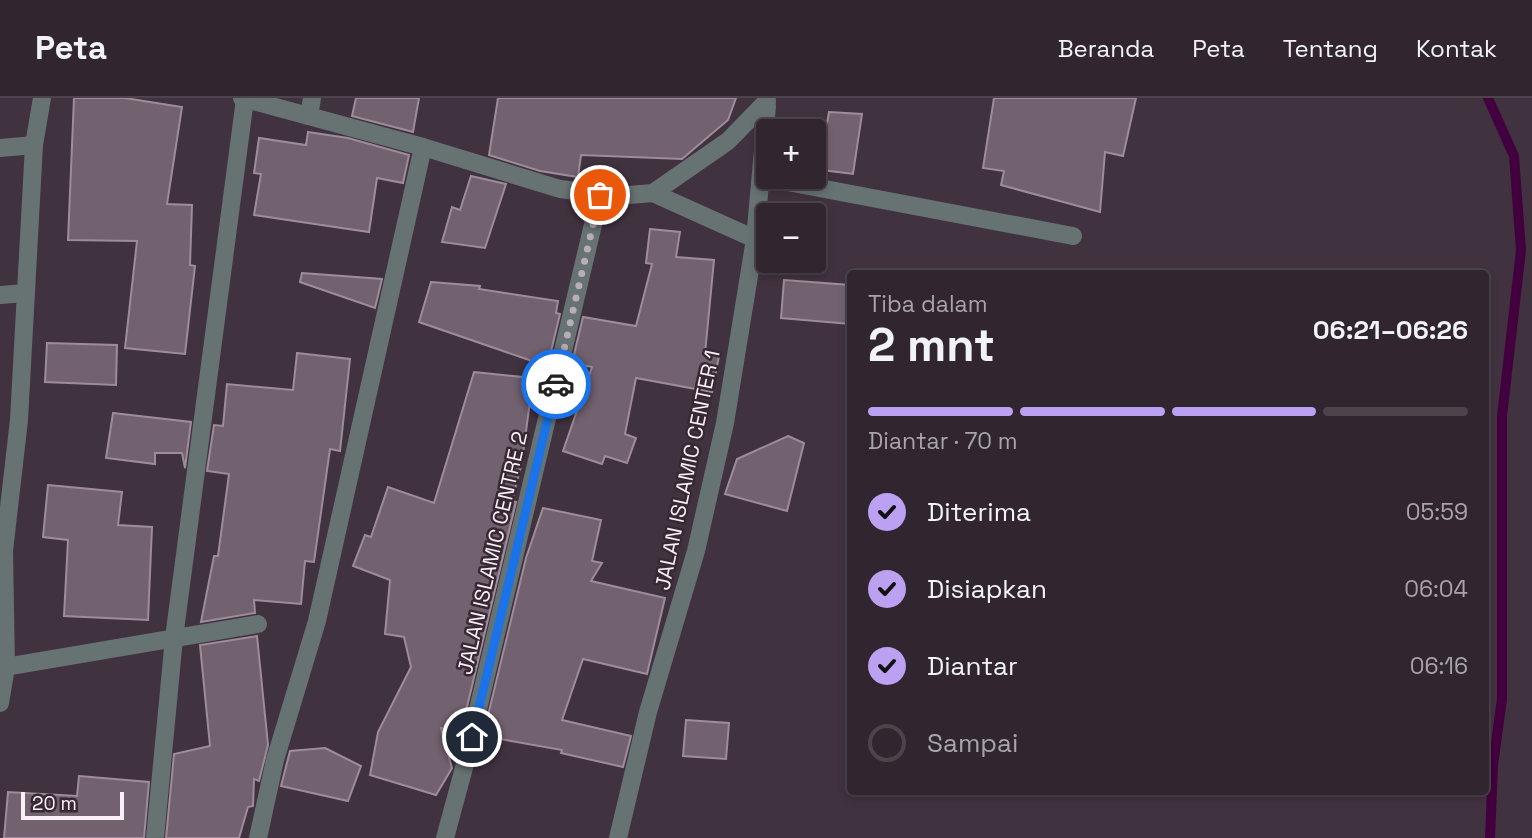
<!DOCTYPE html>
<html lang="id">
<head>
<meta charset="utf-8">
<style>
	body { margin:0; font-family:"Space Grotesk",sans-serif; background:#392e37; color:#f1f3f6; height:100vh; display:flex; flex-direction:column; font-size:26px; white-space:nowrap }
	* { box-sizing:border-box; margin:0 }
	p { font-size:23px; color:#a8a5aa }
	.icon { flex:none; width:38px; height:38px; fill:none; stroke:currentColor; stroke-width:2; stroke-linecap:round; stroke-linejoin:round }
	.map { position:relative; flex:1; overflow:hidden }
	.drawer { position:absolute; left:847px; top:172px; width:642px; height:525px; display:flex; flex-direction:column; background:#31262f; border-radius:7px; box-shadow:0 4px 10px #0003,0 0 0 2px #4c434b }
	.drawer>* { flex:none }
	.tools { position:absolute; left:756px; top:21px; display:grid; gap:14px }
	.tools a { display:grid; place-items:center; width:70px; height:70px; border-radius:7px; background:#31262f; box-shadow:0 4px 10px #0003,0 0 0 2px #4c434b; font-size:35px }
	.scale { position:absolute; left:21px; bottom:18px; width:103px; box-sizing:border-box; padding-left:7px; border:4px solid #f9eff7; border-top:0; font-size:19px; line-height:24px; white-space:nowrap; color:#f9eff7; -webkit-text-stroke:5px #372834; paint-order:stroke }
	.pin { position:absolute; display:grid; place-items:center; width:60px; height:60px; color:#fff; margin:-30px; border:4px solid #fff; border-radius:50%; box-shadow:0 2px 7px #0007 }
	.courier { position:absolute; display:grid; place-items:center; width:70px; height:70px; margin:-35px; border:5px solid #1a73e8; border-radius:50%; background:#fff; color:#222; box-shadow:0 2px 9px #0007 }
	.head em { font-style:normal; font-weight:800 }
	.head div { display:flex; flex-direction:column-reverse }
	.head { display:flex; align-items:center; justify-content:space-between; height:119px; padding:0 21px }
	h1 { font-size:46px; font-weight:800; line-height:52px }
	.bar { display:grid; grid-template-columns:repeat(4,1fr); gap:10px 7px; align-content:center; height:84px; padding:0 21px }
	.bar i { height:9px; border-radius:5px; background:#4c434b }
	.bar .on { background:#bca0f2 }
	.bar p { grid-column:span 4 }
	ol { padding:0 21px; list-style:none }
	li { display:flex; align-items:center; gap:21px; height:77px }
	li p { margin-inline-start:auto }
	li .icon { padding:7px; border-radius:50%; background:#bca0f2; color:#111; stroke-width:4 }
	li:last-child { color:#a8a5aa }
	li i { width:38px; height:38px; border:4px solid #4c434b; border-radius:50% }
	header { display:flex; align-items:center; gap:42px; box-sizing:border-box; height:98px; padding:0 35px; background:#31262f; border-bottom:2px solid #4c434b }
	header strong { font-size:33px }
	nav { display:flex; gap:38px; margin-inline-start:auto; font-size:24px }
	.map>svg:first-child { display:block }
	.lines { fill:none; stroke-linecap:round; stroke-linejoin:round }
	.stream { stroke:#43003e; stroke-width:10 }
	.building { fill:#72616f; stroke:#9e8c9b; stroke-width:2 }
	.minor { stroke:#677273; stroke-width:18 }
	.done { stroke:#b9adb7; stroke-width:7; stroke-dasharray:0 12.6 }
	.route { stroke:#1a73e8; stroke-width:9 }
	.labels { text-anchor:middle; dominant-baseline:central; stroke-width:5; stroke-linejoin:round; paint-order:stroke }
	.street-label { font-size:21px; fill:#f9eff7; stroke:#372834 }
</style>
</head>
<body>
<header>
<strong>Peta</strong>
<nav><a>Beranda</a><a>Peta</a><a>Tentang</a><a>Kontak</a></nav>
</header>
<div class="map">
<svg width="1532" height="740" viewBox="0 0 1532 740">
	<rect width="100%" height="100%" fill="#41323f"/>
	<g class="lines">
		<path class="stream" d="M1488,0l26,58 7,94 -19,166v283l-9,66 -3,73"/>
	</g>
	<g class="building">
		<path d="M74,0h51l57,9 -15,97 25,1 -2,60 5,1 -10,88 -60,-6 12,-107 -69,-1z"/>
		<path d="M356,0h63l-6,34 -61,-16z"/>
		<path d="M498,0h238l-8,22 -46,39 -101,-4 -3,22 -38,-6 -51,-16z"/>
		<path d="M994,0h142l-13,58 -18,-4 -5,60 -99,-27 3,-14 -21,-3z"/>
		<path d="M829,14l33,2 -9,60 -39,-5v-28h10z"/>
		<path d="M308,34l40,6 61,17 -6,28 -26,-5 -8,54 -115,-17 7,-41 -7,-1 5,-35 47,7z"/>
		<path d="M471,78l35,8 -21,64 -43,-6 10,-35 8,3z"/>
		<path d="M650,131l30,3 -4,25 38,3 -9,94 14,2 -7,36 -76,-14 -11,56 11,4 -9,25 -22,-7 -3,8 -39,-13 29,-84 -20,-4 11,-46 53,9 16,-62 -6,-1z"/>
		<path d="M302,175l80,6 -7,29 -75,-26z"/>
		<path d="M784,182l66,5v39l-69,-6z"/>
		<path d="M431,184l49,4 -1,3 79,12 -2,12 4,1 -11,46 -14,-2v4l-116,-40z"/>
		<path d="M47,245l70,2 -1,40 -71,-3z"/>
		<path d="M297,255l53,6 -10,92 -10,-2 -16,113 -9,-1 -4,43 -47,-4 1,13 -54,9 13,-66h4l11,-82 -22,-3 7,-46 9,1 4,-42 66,6z"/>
		<path d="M474,274l59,6 -11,84 -10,39 4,1 -55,230 -20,-4 11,40 -16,27 -66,-20 8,-43 33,-65 -7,-30 -19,-3 5,-54 -37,-14 12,-31 6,2 17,-50 46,16z"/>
		<path d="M113,315l78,9 -6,46 -3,-15h-27v11l-49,-6z"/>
		<path d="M788,338l16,7 -17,68 -62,-17 12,-35z"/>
		<path d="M48,387l74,7 -4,33 34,2 -4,93 -84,-4 4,-76 -25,-3z"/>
		<path d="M543,410l58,12 -9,41 10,2 -11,18 74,17 -18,76 -64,-15 -21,61 69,16 -8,31 -62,-14 1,-3 -79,-14 43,-178z"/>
		<path d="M257,538l11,109 -9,36 -5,-2 -1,27 -5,1 -9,31h-73l8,-84 36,-8 -10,-101z"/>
		<path d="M686,622l43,3 -3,36 -43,-3z"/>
		<path d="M325,650l36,18 -13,35 -67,-15 9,-35z"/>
		<path d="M79,678l70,6 -5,56h-140l4,-46 69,4z"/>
	</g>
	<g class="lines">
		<g class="minor">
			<path d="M242,0l181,49 137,42 57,7 36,-3 75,-52 39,-40"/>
			<path d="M309,18l3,-18"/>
			<path d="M0,50l34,-3"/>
			<path d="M762,79l311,59"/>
			<path d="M653,95l102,46"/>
			<path d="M0,197l26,-2"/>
			<path d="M0,570l258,-44"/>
			<path d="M0,605l6,-36 -2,-116 15,-131 15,-275 8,-47"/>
			<path d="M155,740l19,-200 71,-539"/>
			<path d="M258,740l17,-78 42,-139 106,-474"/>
			<path d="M445,740l20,-74 135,-569"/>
			<path d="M618,740l30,-126 48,-161 29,-128 30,-184 12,-133"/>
		</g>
	</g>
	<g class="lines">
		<path class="done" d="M556,286l44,-189"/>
		<path class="route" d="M472,639l84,-353"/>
	</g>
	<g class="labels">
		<g class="street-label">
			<text transform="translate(687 372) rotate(-78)">JALAN ISLAMIC CENTER 1</text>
			<text transform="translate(492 455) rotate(-77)">JALAN ISLAMIC CENTRE 2</text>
		</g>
	</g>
</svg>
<div class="tools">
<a>+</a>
<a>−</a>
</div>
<div class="scale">20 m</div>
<div class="pin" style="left:600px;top:97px;background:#ea580c"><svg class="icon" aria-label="bag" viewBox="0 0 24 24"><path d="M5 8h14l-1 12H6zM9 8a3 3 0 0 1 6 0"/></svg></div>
<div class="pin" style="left:472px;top:639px;background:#1f2937"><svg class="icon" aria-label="home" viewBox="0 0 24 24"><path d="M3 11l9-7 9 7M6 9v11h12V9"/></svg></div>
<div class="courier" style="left:556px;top:286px"><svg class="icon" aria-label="car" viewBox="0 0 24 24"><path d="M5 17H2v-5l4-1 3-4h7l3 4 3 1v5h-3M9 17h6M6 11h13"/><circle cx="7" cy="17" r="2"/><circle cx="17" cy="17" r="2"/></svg></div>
<section class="drawer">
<div class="head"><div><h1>2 mnt</h1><p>Tiba dalam</p></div><em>06:21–06:26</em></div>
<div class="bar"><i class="on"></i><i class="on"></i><i class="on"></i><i></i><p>Diantar · 70 m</p></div>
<ol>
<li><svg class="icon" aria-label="check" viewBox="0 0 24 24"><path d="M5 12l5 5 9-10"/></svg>Diterima<p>05:59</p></li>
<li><svg class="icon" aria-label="check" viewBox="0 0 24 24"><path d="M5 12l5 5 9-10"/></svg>Disiapkan<p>06:04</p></li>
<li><svg class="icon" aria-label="check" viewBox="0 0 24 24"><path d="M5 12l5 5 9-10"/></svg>Diantar<p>06:16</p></li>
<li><i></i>Sampai</li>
</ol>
</section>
</div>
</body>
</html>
